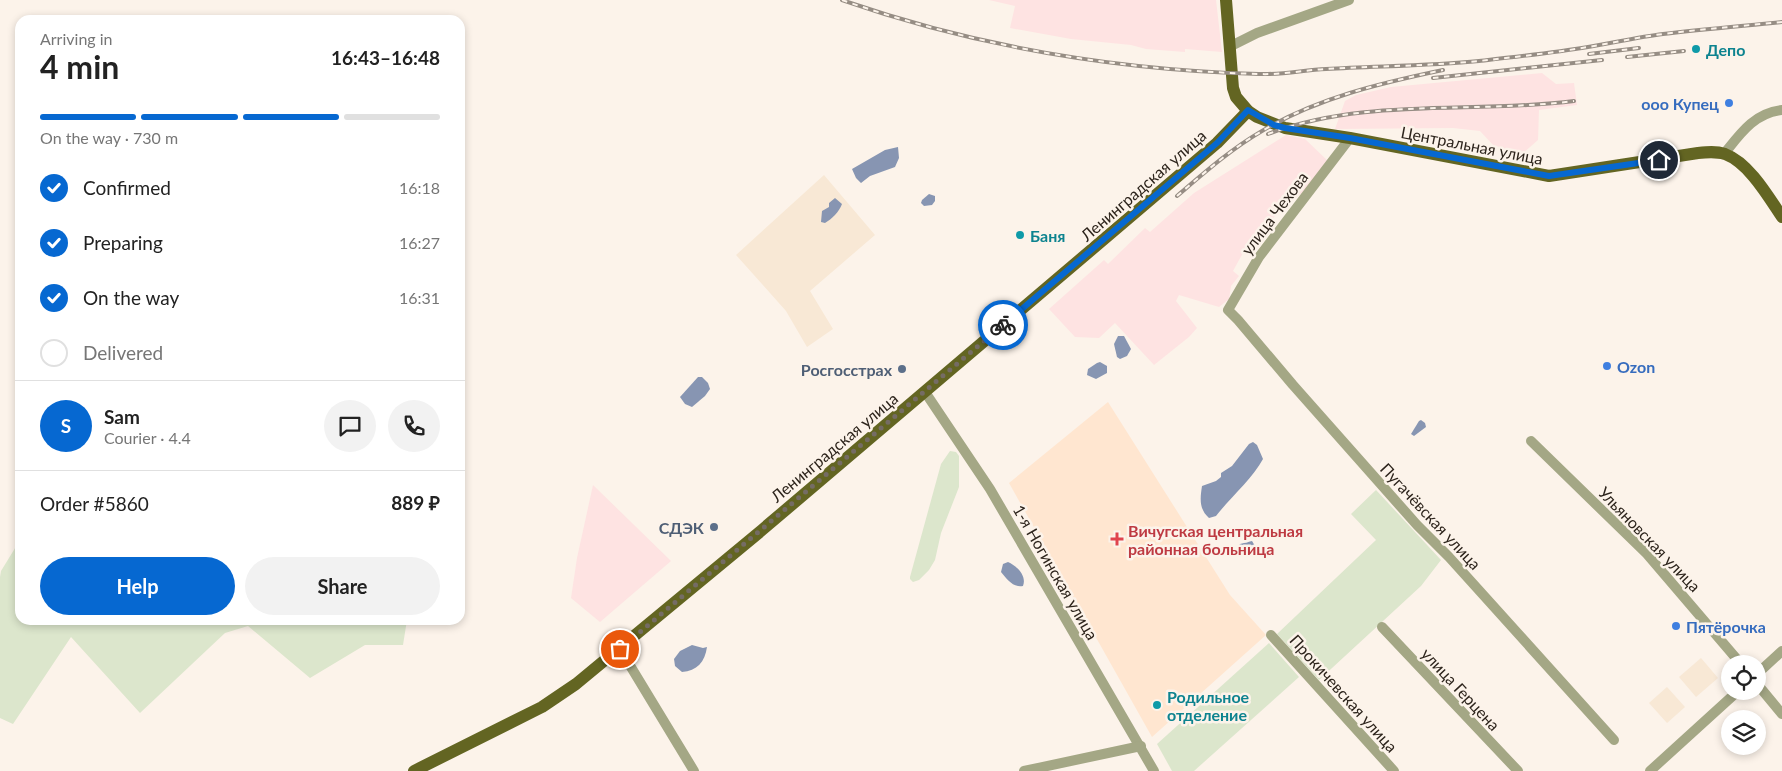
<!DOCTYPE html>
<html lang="en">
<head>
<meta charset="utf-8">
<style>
	body { margin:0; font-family:Lato,sans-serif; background:#f2f2f2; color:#222; height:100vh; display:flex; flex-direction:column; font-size:19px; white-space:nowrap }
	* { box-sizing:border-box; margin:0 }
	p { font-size:16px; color:#767676 }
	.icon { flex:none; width:28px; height:28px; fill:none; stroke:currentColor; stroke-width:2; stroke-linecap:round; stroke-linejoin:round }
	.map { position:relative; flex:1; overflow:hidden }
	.details { position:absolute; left:15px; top:15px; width:450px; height:610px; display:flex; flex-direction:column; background:#fff; border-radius:15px; box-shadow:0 2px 8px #0003 }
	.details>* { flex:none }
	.fabs { position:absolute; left:1721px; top:655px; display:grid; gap:10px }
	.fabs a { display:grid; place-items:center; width:45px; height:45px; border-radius:50%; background:#fff; box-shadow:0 2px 8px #0003; font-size:25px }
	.pin { position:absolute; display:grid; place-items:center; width:42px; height:42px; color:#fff; margin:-21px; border:2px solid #fff; border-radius:50%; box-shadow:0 1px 5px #0007 }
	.courier { position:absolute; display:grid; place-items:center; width:50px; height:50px; margin:-25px; border:4px solid #0668d1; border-radius:50%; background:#fff; color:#222; box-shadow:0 1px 6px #0007 }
	.head em { font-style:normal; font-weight:700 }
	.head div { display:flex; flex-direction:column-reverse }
	.head { display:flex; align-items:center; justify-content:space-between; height:85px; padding:0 25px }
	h1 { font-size:32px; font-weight:700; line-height:38px }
	.bar { display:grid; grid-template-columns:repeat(4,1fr); gap:8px 5px; align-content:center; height:60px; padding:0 25px }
	.bar i { height:6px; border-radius:4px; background:#e0e0e0 }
	.bar .current { background:#0668d1 }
	.bar p { grid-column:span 4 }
	.line { display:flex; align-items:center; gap:12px; padding:0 25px; border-top:1px solid #e0e0e0 }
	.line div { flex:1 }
	.round { display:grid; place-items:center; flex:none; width:52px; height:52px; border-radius:26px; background:#f2f2f2 }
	ol { padding:0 25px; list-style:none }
	li { display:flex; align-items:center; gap:15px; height:55px }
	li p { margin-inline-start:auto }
	li .icon { padding:5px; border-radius:50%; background:#0668d1; color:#fff; stroke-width:4 }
	li:last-child { color:#767676 }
	li i { width:28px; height:28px; border:2px solid #e0e0e0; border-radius:50% }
	.action { display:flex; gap:10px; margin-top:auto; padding:10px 25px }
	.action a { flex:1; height:58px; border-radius:30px; background:#0668d1; color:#fff; font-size:20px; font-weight:700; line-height:58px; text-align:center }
	.action a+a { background:#f2f2f2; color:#222 }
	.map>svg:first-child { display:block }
	.commercial { fill:#f8e8d5 }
	.industrial { fill:#fee3e2 }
	.built { fill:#ffe6d0 }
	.green { fill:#dce6cc }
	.water { fill:#8795b2 }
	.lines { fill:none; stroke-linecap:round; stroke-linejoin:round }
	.minor { stroke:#a4a785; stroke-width:10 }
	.major { stroke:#636522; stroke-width:12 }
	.rail-casing { stroke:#968d84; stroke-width:4 }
	.rail { stroke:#fcf3ea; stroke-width:2; stroke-dasharray:5.5; stroke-linecap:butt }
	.done { stroke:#756c64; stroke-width:5; stroke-dasharray:0 9 }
	.route { stroke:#0668d1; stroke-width:6 }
	.culture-dot { fill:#0f9aa8; stroke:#fcf3ea; stroke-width:2 }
	.shop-dot { fill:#3f7fe0; stroke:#fcf3ea; stroke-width:2 }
	.service-dot { fill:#5c6f8a; stroke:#fcf3ea; stroke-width:2 }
	.health-dot { fill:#e0444e; stroke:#fcf3ea; stroke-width:2 }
	.labels { text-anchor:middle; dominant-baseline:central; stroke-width:5; stroke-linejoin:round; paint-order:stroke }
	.culture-label { font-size:16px; font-weight:bold; fill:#0d838f; stroke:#fcf3ea; text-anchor:start }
	.shop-label { font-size:16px; font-weight:bold; fill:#366cbe; stroke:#fcf3ea; text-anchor:start }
	.street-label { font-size:16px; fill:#2d241c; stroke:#fcf3ea }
	.service-label { font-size:16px; font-weight:bold; fill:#4e5e75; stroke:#fcf3ea; text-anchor:end }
	.health-label { font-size:16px; font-weight:bold; fill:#be3a42; stroke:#fcf3ea; text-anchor:start }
</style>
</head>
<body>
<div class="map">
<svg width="1782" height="771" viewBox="0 0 1782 771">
	<rect width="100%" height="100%" fill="#fcf3ea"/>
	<g class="commercial">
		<path d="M824,175l51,60 -65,56 23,38 -26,18 -21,-36 -50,-56z"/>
		<path d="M1701,658l17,20 -22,19 -17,-20z"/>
		<path d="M1667,687l18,20 -18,16 -18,-20z"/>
	</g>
	<g class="industrial">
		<path d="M989,0h227l6,52 -37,-3v3l-39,-3 -15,-4 -60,-6 -61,-11 5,-22z"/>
		<path d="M1542,73l14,11 18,-1 3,22 -38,5 -1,30 -16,14 -29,-9 -13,-14 -27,-3 -118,1 10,-28 11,-6 35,-8z"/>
		<path d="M1286,135l19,4 23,22 -16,23 -38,33 -10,22 -20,12 -11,20 6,5 -8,10 -2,13 -10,8 -40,-12 -3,6 21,27 -8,9 -35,28 -39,-42 -16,15 -24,-1 -26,-28 55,-49 4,4 37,-36 5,4 44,-39z"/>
		<path d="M593,485l78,76 -71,61 -29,-24 6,-40z"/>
	</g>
	<path class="built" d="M1108,402l122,193 36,40 -114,102 -143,-254z"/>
	<g class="green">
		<path d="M950,451l6,1 3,4v31l-18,46 -6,27 -6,10 -10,10 -6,2 -3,-3v-2l31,-113z"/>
		<path d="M1376,490l65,70 -20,26 -102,94 -42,-46 99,-94 -25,-26z"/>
		<path d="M20,540v80h387l-4,25h-38l-55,33 -62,-52 -23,7 -85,80 -69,-76 -58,87 -13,-6v-141l1,-6z"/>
		<path d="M1269,643l30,34 -105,94h-22l-15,-27z"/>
	</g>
	<g class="water">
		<path d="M898,147l1,11 -4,9 -25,9 -9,7 -5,-5 -4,-9 33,-19z"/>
		<path d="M929,194l6,2v5l-3,4 -8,1 -3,-3 1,-3z"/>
		<path d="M835,198l7,6c-3,8 -10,15 -17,19l-4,-1 1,-11 7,-4v-4z"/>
		<path d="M1118,336h6l7,13 -4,7 -7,3 -3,-2 -3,-13z"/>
		<path d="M1100,362l7,4v7l-11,6 -9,-4 1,-6 9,-6z"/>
		<path d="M698,377h4l6,6 2,6 -5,7 -13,11 -7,-3 -5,-7z"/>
		<path d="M1421,420l4,3 1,4 -12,9 -3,-2 8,-13z"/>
		<path d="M1253,442l4,3 6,14c-10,19 -33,39 -47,57l-7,2c-10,-9 -9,-19 -7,-32l14,-5 5,-4v-4l11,-7 17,-22z"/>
		<path d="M1252,541l3,5 -3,7 -9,4 -3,-2 -3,-6 3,-5z"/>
		<path d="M1008,562c9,4 19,14 15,24 -10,2 -16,-7 -22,-14l2,-8z"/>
		<path d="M692,645l11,3 4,-1c-2,15 -10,24 -25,25l-7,-6 -1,-7 6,-8z"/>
	</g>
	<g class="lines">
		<g class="minor">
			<path d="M1231,46l26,-13 92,-33"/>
			<path d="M1350,138l-91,119 -31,53 10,10 55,65 124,140 32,32 165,183"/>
			<path d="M1724,154c16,-20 30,-41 58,-44"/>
			<path d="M925,392l65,97 164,282"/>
			<path d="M1531,441l116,113 94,110"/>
			<path d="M1382,627l136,144"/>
			<path d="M1271,635l123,136"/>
			<path d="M620,649l74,122"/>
			<path d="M1758,673l24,-22"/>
			<path d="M1758,685l24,29"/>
			<path d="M1024,771l117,-25"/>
			<path d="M1650,771l88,-80"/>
		</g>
		<g class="major">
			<path d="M1226,0l7,88 3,9 12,14 9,6 28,11 65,10 199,38 149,-23c9,-1 18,-2 27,1 24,9 43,42 57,63"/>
			<path d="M414,771l128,-64 34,-23 186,-154 455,-387 31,-32"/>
		</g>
		<g class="rail-casing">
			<g id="rail">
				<path d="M842,0c135,47 275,70 417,74 22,1 45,-4 67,-5 51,-3 102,-3 153,-8 36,-4 73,-8 109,-14 25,-4 50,-10 75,-13 40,-5 79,-8 119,-12"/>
				<path d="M1589,54l50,-6"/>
				<path d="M1627,57l57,-6"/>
				<path d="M1433,78l169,-18"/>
				<path d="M1268,134c97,-37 205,-20 306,-33"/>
				<path d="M1177,196c27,-23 54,-47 85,-65 55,-33 119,-48 181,-61"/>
			</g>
		</g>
		<use href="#rail" class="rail"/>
	</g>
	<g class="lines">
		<path class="done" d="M620,649l383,-324"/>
		<path class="route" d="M1003,325l214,-182 31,-33 26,15 11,3 65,10 199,38 110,-16"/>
	</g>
	<g class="culture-dot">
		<circle cx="1696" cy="49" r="5"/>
		<circle cx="1020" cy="235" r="5"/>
		<circle cx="1157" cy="705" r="5"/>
	</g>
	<g class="shop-dot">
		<circle cx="1729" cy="103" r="5"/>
		<circle cx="1607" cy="366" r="5"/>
		<circle cx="1676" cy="626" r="5"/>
	</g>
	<g class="service-dot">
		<circle cx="902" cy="369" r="5"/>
		<circle cx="714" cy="527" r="5"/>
	</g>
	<path class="health-dot" d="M1114.5 531.5h5v5h5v5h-5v5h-5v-5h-5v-5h5z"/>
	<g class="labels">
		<g class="culture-label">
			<text x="1706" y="49">Депо</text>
			<text x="1030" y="235">Баня</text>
			<text x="1167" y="696">Родильное<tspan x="1167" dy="18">отделение</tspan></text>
		</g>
		<g class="shop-label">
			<text x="1719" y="103" text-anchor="end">ооо Купец</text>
			<text x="1617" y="366">Ozon</text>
			<text x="1686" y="626">Пятёрочка</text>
		</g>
		<g class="street-label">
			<text transform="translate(1472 145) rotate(11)">Центральная улица</text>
			<text transform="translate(1143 185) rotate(-41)">Ленинградская улица</text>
			<text transform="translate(1274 213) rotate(-53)">улица Чехова</text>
			<text transform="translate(834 447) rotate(-40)">Ленинградская улица</text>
			<text transform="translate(1431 516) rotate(47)">Пугачёвская улица</text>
			<text transform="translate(1650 539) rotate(46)">Ульяновская улица</text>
			<text transform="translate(1056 572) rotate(60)">1-я Ногинская улица</text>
			<text transform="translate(1461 689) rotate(47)">улица Герцена</text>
			<text transform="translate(1344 693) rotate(48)">Прокичевская улица</text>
		</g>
		<g class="service-label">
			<text x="892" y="369">Росгосстрах</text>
			<text x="704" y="527">СДЭК</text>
		</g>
		<g class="health-label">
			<text x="1128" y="530">Вичугская центральная<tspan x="1128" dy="18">районная больница</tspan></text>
		</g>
	</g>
</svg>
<div class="fabs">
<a><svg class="icon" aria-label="locate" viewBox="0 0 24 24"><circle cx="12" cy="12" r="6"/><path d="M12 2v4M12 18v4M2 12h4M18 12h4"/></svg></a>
<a><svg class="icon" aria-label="layers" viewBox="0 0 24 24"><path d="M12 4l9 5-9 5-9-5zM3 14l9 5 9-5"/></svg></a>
</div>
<div class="pin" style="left:620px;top:649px;background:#ea580c"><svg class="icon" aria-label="bag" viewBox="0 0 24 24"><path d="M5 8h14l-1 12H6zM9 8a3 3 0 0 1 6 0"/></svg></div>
<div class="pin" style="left:1659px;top:160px;background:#1f2937"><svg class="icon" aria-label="home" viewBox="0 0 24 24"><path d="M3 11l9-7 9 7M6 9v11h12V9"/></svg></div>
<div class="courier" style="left:1003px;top:325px"><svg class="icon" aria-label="bike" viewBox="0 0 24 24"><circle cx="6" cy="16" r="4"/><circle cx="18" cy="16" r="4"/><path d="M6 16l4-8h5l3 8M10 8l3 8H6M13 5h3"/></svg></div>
<section class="details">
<div class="head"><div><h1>4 min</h1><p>Arriving in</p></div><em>16:43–16:48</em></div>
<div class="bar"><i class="current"></i><i class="current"></i><i class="current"></i><i></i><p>On the way · 730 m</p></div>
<ol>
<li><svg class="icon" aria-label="check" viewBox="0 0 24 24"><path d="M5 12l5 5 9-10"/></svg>Confirmed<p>16:18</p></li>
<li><svg class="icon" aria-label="check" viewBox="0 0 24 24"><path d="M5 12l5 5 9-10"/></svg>Preparing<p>16:27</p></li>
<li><svg class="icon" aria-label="check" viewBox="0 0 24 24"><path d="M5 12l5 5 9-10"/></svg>On the way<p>16:31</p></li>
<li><i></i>Delivered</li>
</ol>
<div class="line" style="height:90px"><b class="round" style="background:#0668d1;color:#fff">S</b><div><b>Sam</b><p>Courier · 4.4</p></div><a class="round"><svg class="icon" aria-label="chat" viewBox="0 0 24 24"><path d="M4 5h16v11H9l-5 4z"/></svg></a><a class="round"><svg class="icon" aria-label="phone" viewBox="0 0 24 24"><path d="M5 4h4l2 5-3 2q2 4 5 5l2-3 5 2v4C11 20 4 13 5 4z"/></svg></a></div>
<div class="line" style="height:65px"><div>Order #5860</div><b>889 ₽</b></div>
<div class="action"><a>Help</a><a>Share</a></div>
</section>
</div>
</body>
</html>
